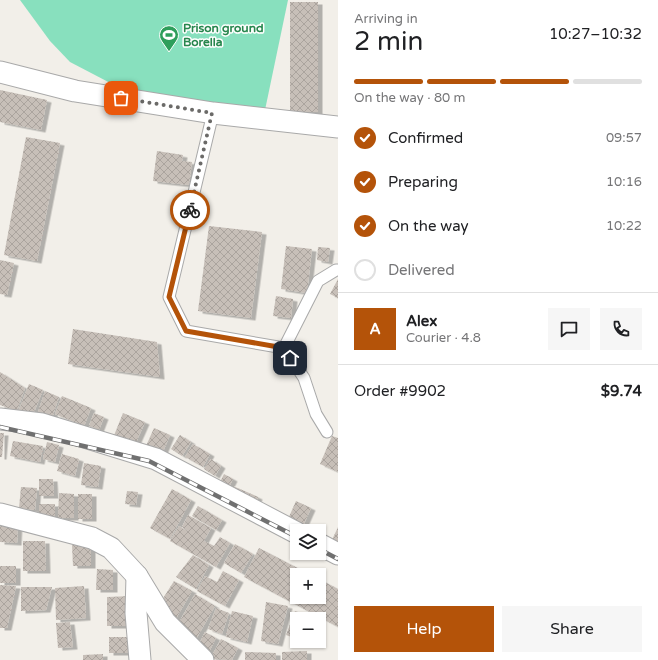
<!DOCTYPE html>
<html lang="en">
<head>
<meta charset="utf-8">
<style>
	body { margin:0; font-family:"Varela Round",sans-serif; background:#f6f6f6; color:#202124; height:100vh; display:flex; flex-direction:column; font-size:15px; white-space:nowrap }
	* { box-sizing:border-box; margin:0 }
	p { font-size:13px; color:#757577 }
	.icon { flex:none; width:22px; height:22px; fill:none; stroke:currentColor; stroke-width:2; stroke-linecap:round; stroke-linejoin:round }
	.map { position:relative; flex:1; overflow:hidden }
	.drawer { display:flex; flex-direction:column; background:#fff; width:320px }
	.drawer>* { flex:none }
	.controls { position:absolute; left:290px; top:524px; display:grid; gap:8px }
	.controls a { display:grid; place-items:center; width:36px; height:36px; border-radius:0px; background:#fff; box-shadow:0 1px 3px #0004; font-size:20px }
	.pin { position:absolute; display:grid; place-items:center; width:34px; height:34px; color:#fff; margin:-17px; border-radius:8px; box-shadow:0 2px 6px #0006 }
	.courier { position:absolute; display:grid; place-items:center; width:40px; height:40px; margin:-20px; border:3px solid #b45309; border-radius:50%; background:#fff; color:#222; box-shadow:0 1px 5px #0007 }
	.head em { font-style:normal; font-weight:600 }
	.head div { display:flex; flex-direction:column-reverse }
	.head { display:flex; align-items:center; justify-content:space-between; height:68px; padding:0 16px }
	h1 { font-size:26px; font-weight:600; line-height:30px }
	.bar { display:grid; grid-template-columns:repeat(4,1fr); gap:6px 4px; align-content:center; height:48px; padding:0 16px }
	.bar i { height:5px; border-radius:3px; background:#e0e0e0 }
	.bar .current { background:#b45309 }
	.bar p { grid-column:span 4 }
	.line { display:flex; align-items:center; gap:10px; padding:0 16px; border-top:1px solid #e0e0e0 }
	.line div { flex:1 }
	.round { display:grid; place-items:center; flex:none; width:42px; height:42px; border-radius:0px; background:#f6f6f6 }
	ol { padding:0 16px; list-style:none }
	li { display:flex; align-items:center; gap:12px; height:44px }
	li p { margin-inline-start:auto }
	li .icon { padding:4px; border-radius:50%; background:#b45309; color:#fff; stroke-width:4 }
	li:last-child { color:#757577 }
	li i { width:22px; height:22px; border:2px solid #e0e0e0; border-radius:50% }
	.action { display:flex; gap:8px; margin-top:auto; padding:8px 16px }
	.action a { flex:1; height:46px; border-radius:0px; background:#b45309; color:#fff; font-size:16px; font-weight:600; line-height:46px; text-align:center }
	.action a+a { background:#f6f6f6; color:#202124 }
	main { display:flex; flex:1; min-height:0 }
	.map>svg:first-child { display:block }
	.pitch { fill:#88e0be }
	.building { fill:url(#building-cross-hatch); filter:url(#shadow) }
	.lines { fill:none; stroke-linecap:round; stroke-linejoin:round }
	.service-casing { stroke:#a9a9a9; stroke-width:13 }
	.minor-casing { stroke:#a9a9a9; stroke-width:23 }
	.service { stroke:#fff; stroke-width:11 }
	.minor { stroke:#fff; stroke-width:21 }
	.rail-casing { stroke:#707070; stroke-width:4.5 }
	.rail { stroke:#fff; stroke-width:3; stroke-dasharray:9; stroke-linecap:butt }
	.done { stroke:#6b6a68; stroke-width:4; stroke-dasharray:0 7.2 }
	.route { stroke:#b45309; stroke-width:5 }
	.labels { text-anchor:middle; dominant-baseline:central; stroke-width:3; stroke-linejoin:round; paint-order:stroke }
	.leisure-label { font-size:12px; font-weight:bold; fill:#27864d; stroke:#fff; text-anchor:start }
</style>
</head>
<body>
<main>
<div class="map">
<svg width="338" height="660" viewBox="0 0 338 660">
	<defs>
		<pattern id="building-cross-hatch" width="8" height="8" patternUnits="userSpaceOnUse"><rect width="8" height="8" fill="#c7bfb8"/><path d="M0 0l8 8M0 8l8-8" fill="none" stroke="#aba49e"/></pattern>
		<filter id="shadow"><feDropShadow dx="4.5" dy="2.5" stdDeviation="0" flood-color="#0004"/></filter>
	</defs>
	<rect width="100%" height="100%" fill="#f2efe9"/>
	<path class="pitch" d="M20,0h268l-23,110 -57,-1 -92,-23 -46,-24 -20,-21z"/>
	<g class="building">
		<rect x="290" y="2" width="28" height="110"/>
		<path d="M0,90l47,10 -6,30 -41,-8z"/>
		<path d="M26,137l34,6 -23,118 -33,-6z"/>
		<path d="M157,151l26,4 -1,6 10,1 -3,23 -36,-4z"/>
		<path d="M209,226l53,6 -11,86 -53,-7z"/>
		<path d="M286,246l26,3 -5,44 -26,-4z"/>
		<path d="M318,247l12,1 -2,14 -11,-2z"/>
		<path d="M0,260l14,3 -7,32 -7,-1z"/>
		<path d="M338,279v19l-8,-4z"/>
		<path d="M276,296l17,3 -2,19 -18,-2z"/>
		<path d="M73,329l84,13 3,35 -92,-13z"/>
		<path d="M0,372l25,16 -8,23 -17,-6z"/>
		<path d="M29,384l14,6 -11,27 -14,-5z"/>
		<path d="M45,391l14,6 -7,21 -14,-6z"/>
		<path d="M62,396l29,12 -7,18 -29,-12z"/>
		<path d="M94,413l10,4 -5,13 -10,-4z"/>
		<path d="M123,413l22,9 -11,25 -21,-9z"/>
		<path d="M154,428l16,7 -8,19 -16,-8z"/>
		<path d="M0,433h4l-2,24h-2z"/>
		<path d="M180,435l11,7 -9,14 -11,-7z"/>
		<path d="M332,436l6,2v34l-18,-8z"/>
		<path d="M13,441l30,5 -3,16 -30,-6z"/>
		<path d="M47,442l12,3 -4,17 -12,-3z"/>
		<path d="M193,444l17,10 -7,13 -18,-10z"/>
		<path d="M62,454l17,5 -4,17 -18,-5z"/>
		<path d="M211,459l10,7 -6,10 -11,-7z"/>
		<path d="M84,463l17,3 -3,21 -17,-2z"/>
		<path d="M224,474l9,5 -6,12 -9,-5z"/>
		<path d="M39,479h14l1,17h-15z"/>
		<path d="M233,486l25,11 -3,9 -26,-12z"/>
		<path d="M21,487l16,1 -2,22 -16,-2z"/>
		<path d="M172,489l19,11 -21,39 -20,-11z"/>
		<path d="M127,491l11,1 -2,13 -11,-1z"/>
		<path d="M59,493l15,1v24h-16z"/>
		<rect x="78" y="494" width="14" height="25"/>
		<path d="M296,501l15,7 -8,18 -15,-7z"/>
		<rect x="39" y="504" width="16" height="13"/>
		<path d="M198,506l24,14 -6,10 -24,-14z"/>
		<path d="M188,515l23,13 -7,13 10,5 6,-9 10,6 -14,24 -46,-26 9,-15 10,6 -7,-5z"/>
		<path d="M0,523h18l-1,20 -17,-1z"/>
		<path d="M338,527v19l-7,-4z"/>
		<path d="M23,541h22l1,30h-23z"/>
		<path d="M235,544l18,10 -12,19 -17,-10z"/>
		<path d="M72,545h19v21h-18z"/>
		<path d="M259,548l52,27h-14v22h22v-18l19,10v38l-94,-50z"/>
		<path d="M193,555l16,10 -13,24 -20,-12z"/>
		<rect x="0" y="566" width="16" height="17"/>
		<path d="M97,569l16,1v20h-17z"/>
		<path d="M223,571l16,9 -14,26 -28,-15 8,-15 12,6z"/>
		<path d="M174,581l18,10 -17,29 -13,-20z"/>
		<path d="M0,585l16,1 -9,42h-7z"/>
		<path d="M84,586l2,32 -30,2 -1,-32z"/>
		<path d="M21,587h31l-6,23 -25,1z"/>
		<path d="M195,594l20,12 -19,33 -20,-11z"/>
		<path d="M131,596v30h-24v-29z"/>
		<path d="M266,602l22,4 -10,38 -17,-3z"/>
		<path d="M216,608l13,5 -7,21 -14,-5z"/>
		<path d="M232,611l21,5 -6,26 -21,-5z"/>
		<path d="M295,611l19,6 -1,2h-16v20l-11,-4z"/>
		<path d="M70,622l3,25 -15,1 -2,-25z"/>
		<path d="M205,632l11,6 -8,16 -11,-6z"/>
		<rect x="109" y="637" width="27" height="16"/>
		<path d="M221,639l17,9 -6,12 -22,-1z"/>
		<path d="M307,651v9h-25v-8z"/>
		<path d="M245,652l31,1v7h-31z"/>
		<path d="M103,654v6h-20v-5z"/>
	</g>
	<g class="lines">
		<g class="service-casing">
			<g id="service">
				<path d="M213,113l-44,184 17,34 98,17 34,-67 18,-11h2"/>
				<path d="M284,348l20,30 12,36 11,18"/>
			</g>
		</g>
		<g class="minor-casing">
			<g id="minor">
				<path d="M0,72l75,19 138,22 125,14"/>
				<path d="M0,419l42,5 114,35 141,74"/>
				<path d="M0,514l92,24 19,10 26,28 28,46 38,38"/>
				<path d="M319,544l19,10"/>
				<path d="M137,576l-1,37 4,47"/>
			</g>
		</g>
		<use href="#service" class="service"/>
		<use href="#minor" class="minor"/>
		<g class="rail-casing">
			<g id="rail">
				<path d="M0,427l149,34 148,76"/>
				<path d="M319,549l19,10"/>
			</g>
		</g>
		<use href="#rail" class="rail"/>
	</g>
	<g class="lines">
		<path class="done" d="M121,98l91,15 -22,97"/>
		<path class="route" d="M190,210l-21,87 17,34 98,17 6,10"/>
	</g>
	<defs>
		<g id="stadium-pin" transform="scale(1)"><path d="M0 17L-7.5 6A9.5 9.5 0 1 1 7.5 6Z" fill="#2e9e5b" stroke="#fff"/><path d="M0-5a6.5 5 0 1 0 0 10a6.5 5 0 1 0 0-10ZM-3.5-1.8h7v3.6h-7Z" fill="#fff"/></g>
	</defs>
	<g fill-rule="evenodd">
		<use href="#stadium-pin" x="169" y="35"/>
	</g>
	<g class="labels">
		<g class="leisure-label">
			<text x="183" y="28">Prison ground<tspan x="183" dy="14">Borella</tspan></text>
		</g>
	</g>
</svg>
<div class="controls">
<a><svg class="icon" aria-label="layers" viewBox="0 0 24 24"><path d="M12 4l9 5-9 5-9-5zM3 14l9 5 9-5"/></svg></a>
<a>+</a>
<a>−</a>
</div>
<div class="pin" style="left:121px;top:98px;background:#ea580c"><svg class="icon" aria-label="bag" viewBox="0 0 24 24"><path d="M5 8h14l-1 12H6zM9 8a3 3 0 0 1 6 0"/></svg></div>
<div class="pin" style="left:290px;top:358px;background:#1f2937"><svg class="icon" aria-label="home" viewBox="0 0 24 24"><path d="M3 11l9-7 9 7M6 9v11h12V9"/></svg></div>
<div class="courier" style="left:190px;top:210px"><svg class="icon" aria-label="bike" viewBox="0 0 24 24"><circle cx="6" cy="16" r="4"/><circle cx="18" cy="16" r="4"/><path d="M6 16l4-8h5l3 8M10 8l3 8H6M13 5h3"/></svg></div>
</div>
<section class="drawer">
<div class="head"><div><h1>2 min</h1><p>Arriving in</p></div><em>10:27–10:32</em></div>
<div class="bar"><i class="current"></i><i class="current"></i><i class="current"></i><i></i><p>On the way · 80 m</p></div>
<ol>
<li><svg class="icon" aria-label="check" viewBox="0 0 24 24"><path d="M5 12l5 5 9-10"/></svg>Confirmed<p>09:57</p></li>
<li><svg class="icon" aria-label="check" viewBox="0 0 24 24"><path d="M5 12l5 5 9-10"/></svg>Preparing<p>10:16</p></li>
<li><svg class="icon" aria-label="check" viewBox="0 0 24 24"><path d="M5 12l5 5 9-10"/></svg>On the way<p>10:22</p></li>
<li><i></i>Delivered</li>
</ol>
<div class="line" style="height:72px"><b class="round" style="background:#b45309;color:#fff">A</b><div><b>Alex</b><p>Courier · 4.8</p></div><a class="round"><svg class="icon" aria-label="chat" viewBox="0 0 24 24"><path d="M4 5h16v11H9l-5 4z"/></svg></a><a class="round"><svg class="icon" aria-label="phone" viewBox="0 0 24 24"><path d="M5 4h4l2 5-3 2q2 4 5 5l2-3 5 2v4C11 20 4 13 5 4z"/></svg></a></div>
<div class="line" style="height:52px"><div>Order #9902</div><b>$9.74</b></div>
<div class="action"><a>Help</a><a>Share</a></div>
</section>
</main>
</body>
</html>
